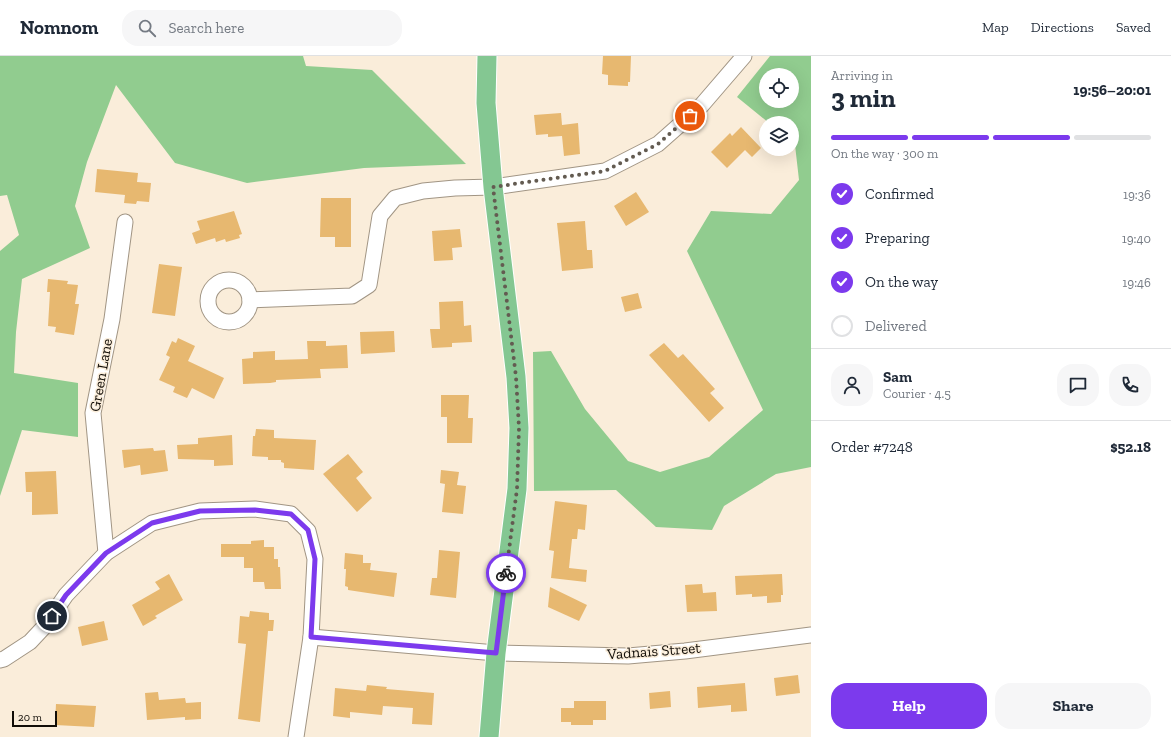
<!DOCTYPE html>
<html lang="en">
<head>
<meta charset="utf-8">
<style>
	body { margin:0; font-family:"Zilla Slab",serif; background:#f6f6f7; color:#1f2937; height:100vh; display:flex; flex-direction:column; font-size:15px; white-space:nowrap }
	* { box-sizing:border-box; margin:0 }
	p { font-size:13px; color:#747a83 }
	.icon { flex:none; width:22px; height:22px; fill:none; stroke:currentColor; stroke-width:2; stroke-linecap:round; stroke-linejoin:round }
	.map { position:relative; flex:1; overflow:hidden }
	.drawer { display:flex; flex-direction:column; background:#fff; width:360px }
	.drawer>* { flex:none }
	.tools { position:absolute; left:759px; top:12px; display:grid; gap:8px }
	.tools a { display:grid; place-items:center; width:40px; height:40px; border-radius:50%; background:#fff; box-shadow:0 4px 16px #0002; font-size:20px }
	.scale { position:absolute; left:12px; bottom:10px; width:45px; box-sizing:border-box; padding-left:4px; border:2px solid #110d07; border-top:0; font-size:11px; line-height:14px; white-space:nowrap; color:#110d07; -webkit-text-stroke:3px #faedda; paint-order:stroke }
	.pin { position:absolute; display:grid; place-items:center; width:34px; height:34px; color:#fff; margin:-17px; border:2px solid #fff; border-radius:50%; box-shadow:0 1px 4px #0007 }
	.courier { position:absolute; display:grid; place-items:center; width:40px; height:40px; margin:-20px; border:3px solid #7c3aed; border-radius:50%; background:#fff; color:#222; box-shadow:0 1px 5px #0007 }
	.overview em { font-style:normal; font-weight:700 }
	.overview div { display:flex; flex-direction:column-reverse }
	.overview { display:flex; align-items:center; justify-content:space-between; height:68px; padding:0 20px }
	h1 { font-size:26px; font-weight:700; line-height:30px }
	.bar { display:grid; grid-template-columns:repeat(4,1fr); gap:6px 4px; align-content:center; height:48px; padding:0 20px }
	.bar i { height:5px; border-radius:3px; background:#e0e1e3 }
	.bar .on { background:#7c3aed }
	.bar p { grid-column:span 4 }
	.line { display:flex; align-items:center; gap:10px; padding:0 20px; border-top:1px solid #e0e1e3 }
	.line div { flex:1 }
	.round { display:grid; place-items:center; flex:none; width:42px; height:42px; border-radius:16px; background:#f6f6f7 }
	ol { padding:0 20px; list-style:none }
	li { display:flex; align-items:center; gap:12px; height:44px }
	li p { margin-inline-start:auto }
	li .icon { padding:4px; border-radius:50%; background:#7c3aed; color:#fff; stroke-width:4 }
	li:last-child { color:#747a83 }
	li i { width:22px; height:22px; border:2px solid #e0e1e3; border-radius:50% }
	.primary-button { display:flex; gap:8px; margin-top:auto; padding:8px 20px }
	.primary-button a { flex:1; height:46px; border-radius:16px; background:#7c3aed; color:#fff; font-size:16px; font-weight:700; line-height:46px; text-align:center }
	.primary-button a+a { background:#f6f6f7; color:#1f2937 }
	header { display:flex; align-items:center; gap:24px; box-sizing:border-box; height:56px; padding:0 20px; background:#fff; border-bottom:1px solid #e0e1e3 }
	header strong { font-size:19px }
	nav { display:flex; gap:22px; margin-inline-start:auto; font-size:14px }
	.search { width:280px; height:36px; background:#f6f6f7; display:flex; align-items:center; gap:10px; box-sizing:border-box; padding:0 14px; border-radius:16px; color:#747a83; font-size:15px }
	main { display:flex; flex:1; min-height:0 }
	.map>svg:first-child { display:block }
	.forest { fill:#91cc8f; fill-rule:evenodd }
	.building { fill:#e7b870 }
	.lines { fill:none; stroke-linecap:round; stroke-linejoin:round }
	.minor-casing { stroke:#a19584; stroke-width:17 }
	.major-casing { stroke:#fff; stroke-width:21 }
	.minor { stroke:#fff; stroke-width:15 }
	.major { stroke:#84c792; stroke-width:19 }
	.done { stroke:#635b51; stroke-width:4; stroke-dasharray:0 7.2 }
	.route { stroke:#7c3aed; stroke-width:5 }
	.labels { text-anchor:middle; dominant-baseline:central; stroke-width:3; stroke-linejoin:round; paint-order:stroke }
	.street-label { font-size:15px; fill:#110d07; stroke:#faedda }
</style>
</head>
<body>
<header>
<strong>Nomnom</strong>
<div class="search"><svg class="icon" aria-label="search" viewBox="0 0 24 24"><circle cx="10" cy="10" r="6"/><path d="M15 15l6 6"/></svg>Search here</div>
<nav><a>Map</a><a>Directions</a><a>Saved</a></nav>
</header>
<main>
<div class="map">
<svg width="811" height="681" viewBox="0 0 811 681">
	<rect width="100%" height="100%" fill="#faedda"/>
	<g class="forest">
		<path d="M0,0h303l3,10 66,4 94,94 -102,4 -117,15 -72,-20 -59,-78 -29,77 -12,44 15,42 -68,31 -6,53 -2,41 64,10v54l-56,-7 -22,66v-245l19,-16 -12,-40 -7,1z"/>
		<path d="M770,0h41v411l-35,7 -52,32 -12,24 -56,-3 -40,-37 -82,1 -1,-139 18,-1 34,58 43,52 32,11 49,-15 54,-47 -76,-159 24,-40 60,3 28,-34 -4,-35 -3,-3v-19h-23l-32,-26zM766,19h26v26h-26z"/>
	</g>
	<g class="building">
		<path d="M603,0h28l-1,26h-2v4l-20,-1v-10l-6,-1z"/>
		<path d="M561,57l1,12 16,-2 2,31 -16,2 -2,-20 -14,1v-3l-12,1 -2,-20z"/>
		<path d="M741,71l20,21 -9,9 -7,-7 -18,18 -16,-16 19,-19 2,3z"/>
		<path d="M97,113l41,4 -1,9 14,1 -2,19 -12,-1 -1,3 -12,-1 1,-8 -30,-3z"/>
		<path d="M636,136l13,20 -23,14 -12,-20z"/>
		<path d="M321,142h30v49h-16v-10h-15z"/>
		<path d="M234,155l8,23 -3,1 1,3 -14,4 -1,-3 -9,3 -1,-4 -19,6 -4,-11 8,-3 -3,-9z"/>
		<path d="M585,165l2,29h5l1,18 -31,3 -5,-48z"/>
		<path d="M460,173l2,18 -10,1 1,12 -19,1 -2,-30z"/>
		<path d="M159,208l23,3 -7,49 -23,-3z"/>
		<path d="M48,223l20,2 -1,3 11,1 -3,19h4l-5,31 -19,-3 1,-5 -8,-1 2,-34h-3z"/>
		<path d="M638,237l4,15 -17,4 -4,-15z"/>
		<path d="M463,245l1,25 7,-1 1,17 -20,1v4l-20,1 -2,-19h10l-1,-27z"/>
		<path d="M394,275l1,21 -34,2 -1,-22z"/>
		<path d="M178,282l17,8 -7,15 36,17 -10,21 -22,-11 -5,10 -14,-6 2,-5 -16,-7 11,-23 -4,-2 6,-14 4,2z"/>
		<path d="M307,285h19v5l21,-1 1,23 -28,1 1,9 -45,2v2l-6,1 -27,1 -1,-25 11,-1v-6l22,-1v9l33,-1z"/>
		<path d="M664,287l14,15 5,-4 32,35 -5,4 14,15 -15,14 -60,-67z"/>
		<path d="M441,339h28l-1,23h5l-1,25h-25v-26h-6z"/>
		<path d="M256,373l18,1v8l42,2 -2,30 -30,-2v-5l-3,-1v-2h-13v-3l-16,-1 1,-20h2z"/>
		<path d="M232,379l1,30 -19,1v-6l-36,-1 -1,-14 21,-1v-6z"/>
		<path d="M153,392l1,3 11,-1 3,21 -27,4 -1,-10 -16,3 -2,-18z"/>
		<path d="M348,398l15,18 -7,6 16,20 -15,14 -34,-38z"/>
		<path d="M441,414l18,2 -2,13 9,1 -3,28 -21,-2 3,-28 -5,-1z"/>
		<path d="M56,415l2,43 -26,1v-23h-6l-1,-20z"/>
		<path d="M555,445l32,4 -2,25 -7,-1 -1,10h-5l-3,29 18,2 -1,12 -35,-4 3,-27 -5,-1z"/>
		<path d="M264,484v7h10v12h4v8h2l1,22h-16l-1,-7h-11v-14h-9v-11h-23v-13h30v-3z"/>
		<path d="M439,494l21,2 -4,46 -26,-3 2,-17h5z"/>
		<path d="M345,497l18,2v8h8l-1,7 27,3 -3,24 -46,-7v-3l-3,-1 1,-17h-2z"/>
		<path d="M169,518l14,26 -28,16 2,2 -14,8 -11,-21 28,-16 -5,-7z"/>
		<path d="M782,518l1,21h-2v7l-14,1v-7l-15,1v-3l-16,1 -1,-19z"/>
		<path d="M702,528l1,9 13,-1 1,19 -30,1 -2,-27z"/>
		<path d="M550,531l37,18 -8,16 -31,-14z"/>
		<path d="M250,555l19,2v7h5l-1,11h-5l-8,91 -22,-3 8,-75 -8,-1 2,-27 9,1z"/>
		<path d="M104,565l4,19 -26,6 -4,-19z"/>
		<path d="M798,619l2,18 -24,3 -2,-18z"/>
		<path d="M745,627l2,28 -16,1v-7l-33,3 -1,-21z"/>
		<path d="M367,629l20,2 -1,2 48,4 -2,32 -20,-1 1,-16 -30,-2 -1,9 -32,-3v6l-17,-2 2,-28 31,3z"/>
		<path d="M670,635l1,16 -21,2 -1,-16z"/>
		<path d="M158,636l1,8 26,-2 1,5 15,-1v17l-16,1v-3l-38,3 -2,-27z"/>
		<path d="M574,645h32v19h-13v5h-22v-3h-10v-14h13z"/>
		<path d="M56,648l40,2 -2,21 -39,-2z"/>
	</g>
	<g class="lines">
		<g class="minor-casing">
			<g id="minor">
				<circle cx="229" cy="245" r="21"/>
				<path d="M250,244l102,-4 17,-11 11,-69 15,-18 28,-7 32,-3 38,-1 112,-16 53,-27 43,-38 43,-50"/>
				<path d="M106,497l-13,-140 19,-94 13,-97"/>
				<path d="M311,581l185,16 132,3 57,-5 126,-16"/>
				<path d="M0,604l4,-1 26,-17 14,-15 22,-32 40,-42 46,-30 48,-12 55,-2 36,5 17,17 7,28 -4,78 -15,100"/>
			</g>
		</g>
		<g class="major-casing">
			<path id="major" d="M487,0l-1,47 7,84 23,190 3,51 -2,61 -21,164 -7,84"/>
		</g>
		<use href="#minor" class="minor"/>
		<use href="#major" class="major"/>
	</g>
	<g class="lines">
		<path class="done" d="M506,517l11,-84 2,-61 -3,-51 -23,-190 112,-16 53,-27 32,-28"/>
		<path class="route" d="M52,560l14,-21 40,-42 46,-30 48,-12 55,-1 36,4 17,16 7,29 -4,78 185,16 10,-80"/>
	</g>
	<g class="labels">
		<g class="street-label">
			<text transform="translate(101 319) rotate(-80)">Green Lane</text>
			<text transform="translate(654 595) rotate(-4)">Vadnais Street</text>
		</g>
	</g>
</svg>
<div class="tools">
<a><svg class="icon" aria-label="locate" viewBox="0 0 24 24"><circle cx="12" cy="12" r="6"/><path d="M12 2v4M12 18v4M2 12h4M18 12h4"/></svg></a>
<a><svg class="icon" aria-label="layers" viewBox="0 0 24 24"><path d="M12 4l9 5-9 5-9-5zM3 14l9 5 9-5"/></svg></a>
</div>
<div class="scale">20 m</div>
<div class="pin" style="left:690px;top:60px;background:#ea580c"><svg class="icon" aria-label="bag" viewBox="0 0 24 24"><path d="M5 8h14l-1 12H6zM9 8a3 3 0 0 1 6 0"/></svg></div>
<div class="pin" style="left:52px;top:560px;background:#1f2937"><svg class="icon" aria-label="home" viewBox="0 0 24 24"><path d="M3 11l9-7 9 7M6 9v11h12V9"/></svg></div>
<div class="courier" style="left:506px;top:517px"><svg class="icon" aria-label="bike" viewBox="0 0 24 24"><circle cx="6" cy="16" r="4"/><circle cx="18" cy="16" r="4"/><path d="M6 16l4-8h5l3 8M10 8l3 8H6M13 5h3"/></svg></div>
</div>
<section class="drawer">
<div class="overview"><div><h1>3 min</h1><p>Arriving in</p></div><em>19:56–20:01</em></div>
<div class="bar"><i class="on"></i><i class="on"></i><i class="on"></i><i></i><p>On the way · 300 m</p></div>
<ol>
<li><svg class="icon" aria-label="check" viewBox="0 0 24 24"><path d="M5 12l5 5 9-10"/></svg>Confirmed<p>19:36</p></li>
<li><svg class="icon" aria-label="check" viewBox="0 0 24 24"><path d="M5 12l5 5 9-10"/></svg>Preparing<p>19:40</p></li>
<li><svg class="icon" aria-label="check" viewBox="0 0 24 24"><path d="M5 12l5 5 9-10"/></svg>On the way<p>19:46</p></li>
<li><i></i>Delivered</li>
</ol>
<div class="line" style="height:72px"><a class="round"><svg class="icon" aria-label="person" viewBox="0 0 24 24"><circle cx="12" cy="8" r="4"/><path d="M4 21q1-7 8-7t8 7"/></svg></a><div><b>Sam</b><p>Courier · 4.5</p></div><a class="round"><svg class="icon" aria-label="chat" viewBox="0 0 24 24"><path d="M4 5h16v11H9l-5 4z"/></svg></a><a class="round"><svg class="icon" aria-label="phone" viewBox="0 0 24 24"><path d="M5 4h4l2 5-3 2q2 4 5 5l2-3 5 2v4C11 20 4 13 5 4z"/></svg></a></div>
<div class="line" style="height:52px"><div>Order #7248</div><b>$52.18</b></div>
<div class="primary-button"><a>Help</a><a>Share</a></div>
</section>
</main>
</body>
</html>
